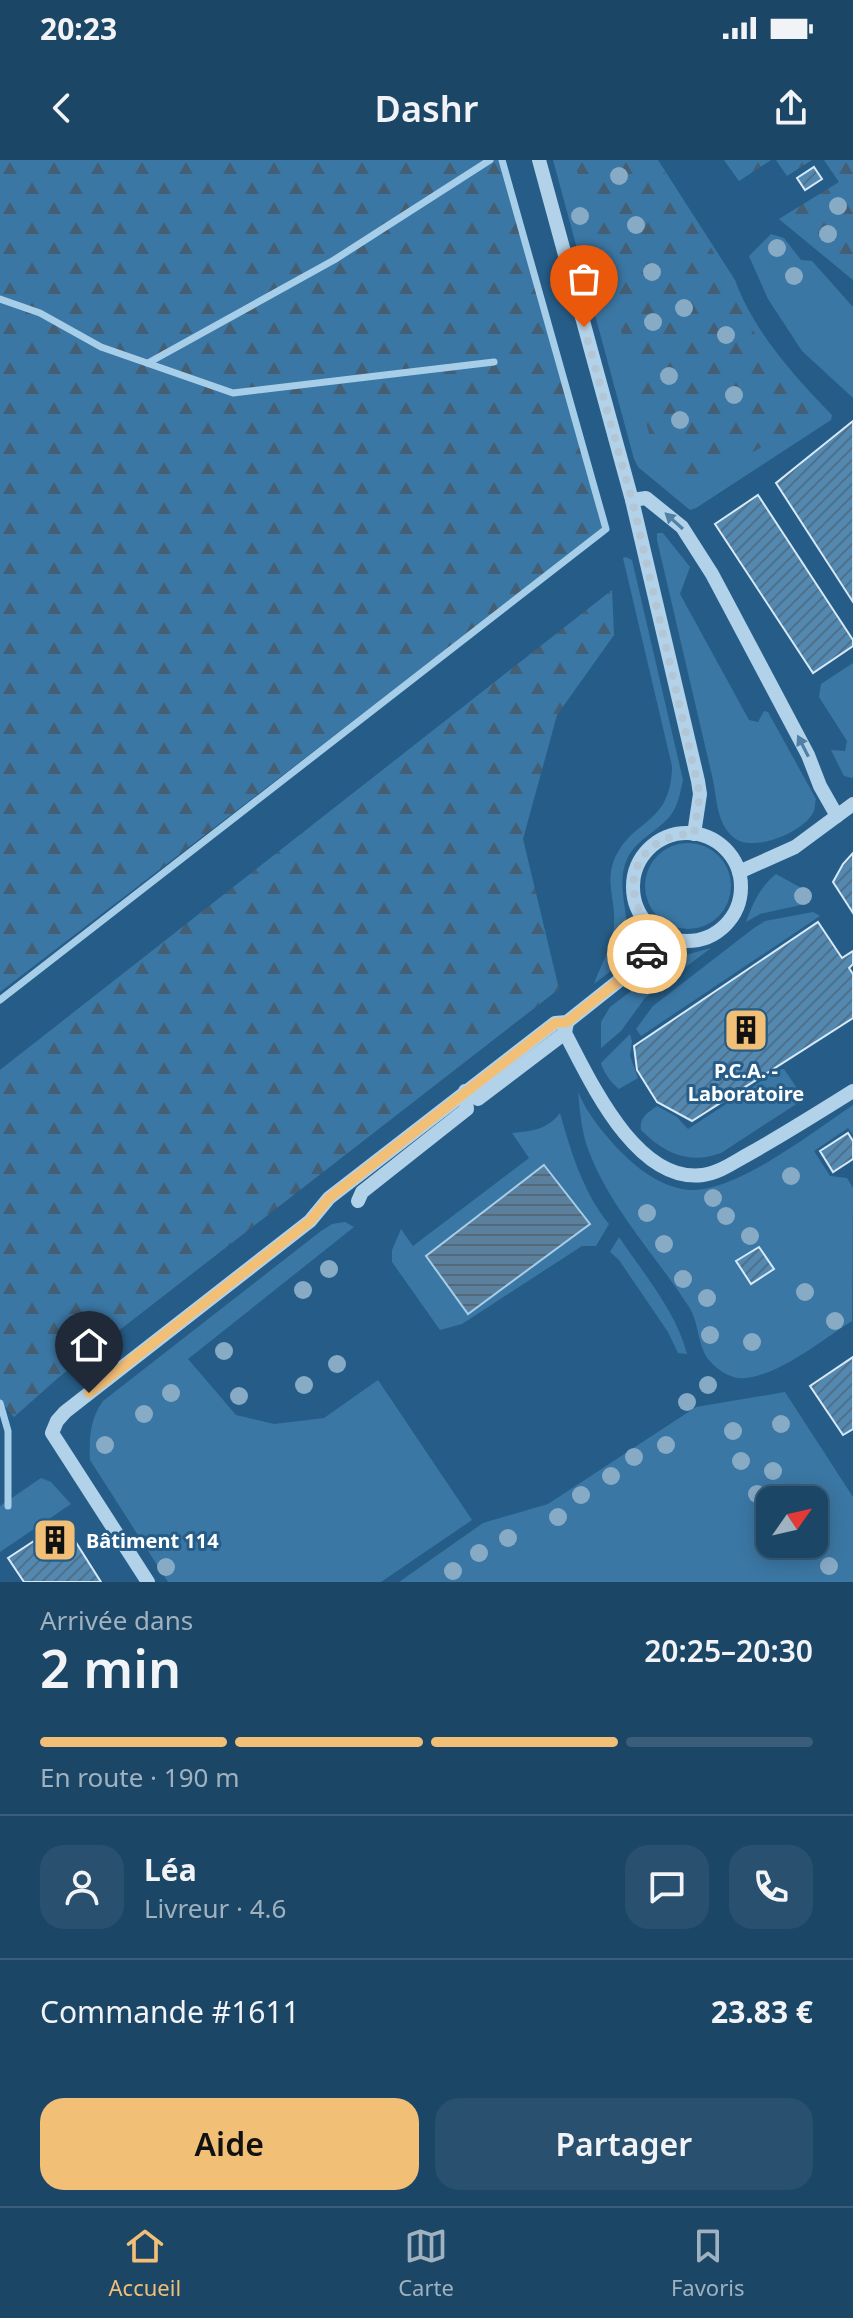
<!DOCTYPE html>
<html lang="fr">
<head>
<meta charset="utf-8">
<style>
	body { margin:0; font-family:"Noto Sans",sans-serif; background:#29506f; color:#f1f3f6; height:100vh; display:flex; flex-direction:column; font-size:30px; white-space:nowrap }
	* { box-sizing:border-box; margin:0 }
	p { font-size:26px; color:#a0b1bf }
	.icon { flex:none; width:44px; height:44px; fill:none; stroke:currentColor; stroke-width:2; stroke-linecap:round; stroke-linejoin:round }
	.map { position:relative; height:1422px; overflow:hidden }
	.side { display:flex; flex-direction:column; background:#1c4666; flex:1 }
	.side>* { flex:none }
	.needle { width:52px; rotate:56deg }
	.fabs { position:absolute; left:756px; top:1326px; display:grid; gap:16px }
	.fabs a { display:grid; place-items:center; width:72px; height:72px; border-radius:16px; background:#1c4666; box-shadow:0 4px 20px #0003,0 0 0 2px #3a5e7a; font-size:40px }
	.pin { position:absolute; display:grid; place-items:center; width:68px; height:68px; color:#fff; margin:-82px -34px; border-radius:50% 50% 50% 0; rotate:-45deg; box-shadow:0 0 8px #0007 }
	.pin .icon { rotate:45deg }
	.courier { position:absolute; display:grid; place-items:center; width:80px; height:80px; margin:-40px; border:6px solid #f2bf77; border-radius:50%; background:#fff; color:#222; box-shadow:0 2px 10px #0007 }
	.overview em { font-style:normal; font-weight:600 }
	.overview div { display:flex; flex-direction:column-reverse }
	.overview { display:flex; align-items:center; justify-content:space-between; height:136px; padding:0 40px }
	h1 { font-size:52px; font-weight:600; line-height:60px }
	.bar { display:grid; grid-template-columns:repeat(4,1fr); gap:12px 8px; align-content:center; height:96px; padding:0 40px }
	.bar i { height:10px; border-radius:6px; background:#3a5e7a }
	.bar .active { background:#f2bf77 }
	.bar p { grid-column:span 4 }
	.line { display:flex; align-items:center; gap:20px; padding:0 40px; border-top:2px solid #3a5e7a }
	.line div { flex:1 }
	.round { display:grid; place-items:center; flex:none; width:84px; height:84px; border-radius:24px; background:#29506f }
	.action { display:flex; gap:16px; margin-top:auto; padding:16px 40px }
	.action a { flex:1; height:92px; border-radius:24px; background:#f2bf77; color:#111; font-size:32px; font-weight:600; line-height:92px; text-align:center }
	.action a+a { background:#29506f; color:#f1f3f6 }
	.status { display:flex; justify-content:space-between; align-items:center; height:56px; padding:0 40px; background:#1c4666; direction:ltr }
	.status svg { height:22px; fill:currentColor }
	header { display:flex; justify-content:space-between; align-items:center; height:104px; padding:0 40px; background:#1c4666; font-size:36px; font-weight:600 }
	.dock { display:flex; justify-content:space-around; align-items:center; height:112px; border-top:2px solid #3a5e7a; background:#1c4666; font-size:22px; color:#a0b1bf }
	.dock a { display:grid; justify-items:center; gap:4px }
	.dock .active { color:#f2bf77 }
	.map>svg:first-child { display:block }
	.green { fill:#3b77a4; fill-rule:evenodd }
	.forest { fill:url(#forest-firs) }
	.water { fill:url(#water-rules); stroke:#a7cee9; stroke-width:2 }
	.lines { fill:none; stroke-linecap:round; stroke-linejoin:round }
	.stream { stroke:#a7cee9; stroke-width:7 }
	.building { fill:url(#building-hatch); stroke:#d6e9f7; stroke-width:2 }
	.minor { stroke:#b2d2e9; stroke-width:14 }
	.tree { fill:#87aac5 }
	.oneway { fill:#5080a5 }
	.done { stroke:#b3c6d5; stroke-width:8; stroke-dasharray:0 14.4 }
	.route { stroke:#f2bf77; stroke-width:10 }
	.labels { text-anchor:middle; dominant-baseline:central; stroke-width:6; stroke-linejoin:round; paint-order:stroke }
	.poi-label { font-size:20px; font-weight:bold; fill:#fff; stroke:#265d88 }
</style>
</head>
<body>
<div class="status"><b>20:23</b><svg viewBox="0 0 49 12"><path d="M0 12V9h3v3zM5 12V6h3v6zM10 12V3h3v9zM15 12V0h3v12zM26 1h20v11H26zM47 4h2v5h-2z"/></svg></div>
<header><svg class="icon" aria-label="back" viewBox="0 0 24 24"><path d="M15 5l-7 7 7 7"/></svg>Dashr<svg class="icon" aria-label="share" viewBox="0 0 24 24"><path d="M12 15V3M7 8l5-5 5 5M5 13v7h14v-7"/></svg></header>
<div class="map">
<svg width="853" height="1422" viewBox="0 0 853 1422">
	<defs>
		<pattern id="forest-firs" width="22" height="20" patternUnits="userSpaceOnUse" patternTransform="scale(2)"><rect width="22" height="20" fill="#3b77a4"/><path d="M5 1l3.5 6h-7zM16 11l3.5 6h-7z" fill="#445f74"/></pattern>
		<pattern id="water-rules" width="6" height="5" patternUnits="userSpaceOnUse" patternTransform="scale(2)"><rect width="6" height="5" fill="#5b809d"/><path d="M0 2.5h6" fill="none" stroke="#546979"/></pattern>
		<pattern id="building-hatch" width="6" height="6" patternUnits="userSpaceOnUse" patternTransform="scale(2)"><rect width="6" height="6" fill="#5388b1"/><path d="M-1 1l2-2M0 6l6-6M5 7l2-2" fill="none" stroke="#507089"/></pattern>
	</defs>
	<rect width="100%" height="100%" fill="#265d88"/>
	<g class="green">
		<path d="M553,0h105l77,120c19,52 59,96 97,135l-1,5 -135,88 -6,2 -52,-43 -4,-8z"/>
		<path d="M771,74l13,4 17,22 11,1 41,46v91l-51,-47 -34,-52 -19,-43z"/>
		<path d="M657,373h6l27,34 -10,27 69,126 9,2 6,-11 4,1 48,87c-1,2 -1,10 -2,12 -9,21 -62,43 -81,26 -16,-14 -16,-37 -20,-57l-56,-240z"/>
		<path d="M626,397l6,3 51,220c-2,9 -4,21 -9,30 -11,20 -37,27 -47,49 -16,36 17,76 -13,109 -6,6 -13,10 -20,16 7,-20 19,-39 20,-59 2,-22 -8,-41 -1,-62 17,-46 58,-35 59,-97l-49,-208z"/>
		<path d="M853,503v114l-1,1 -8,-2 -13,-26 14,1 2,-10 -28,-44 2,-13z"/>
		<circle cx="688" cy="726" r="43"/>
		<path d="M776,714l27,15 8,9 -6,6 -45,10 -14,8c7,-19 14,-35 30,-48z"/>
		<path d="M813,752l7,4 -179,120 -5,-7 17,-23 101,-78 11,-7z"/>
		<path d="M711,788l-66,50 -24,33 -20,17v-26l9,-15 57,-43 22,-10z"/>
		<path d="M630,874l2,7 -2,15 8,22 -19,11c-8,-6 -15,-16 -18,-26z"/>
		<path d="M784,909l20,30 -83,54c-32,12 -57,0 -80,-23 -2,-13 7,-17 16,-24l20,11 11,12 90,-59z"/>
		<path d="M578,932c10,23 25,41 43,60 18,18 42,36 69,38 47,2 124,-59 163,-85v30l-5,-7 -34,23 16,25 17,2 6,10 -1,133c-29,18 -79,60 -114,57 -10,-1 -24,-11 -30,-19 -11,-16 -9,-37 -19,-52 -34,-53 -81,-101 -102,-161 -6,-18 -7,-36 -9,-54z"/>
		<path d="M560,953c11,39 23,79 49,111l-13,22h-14l-120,78 -22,6 -48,-68v-12l9,-21 12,17 116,-88 -17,-25c20,-2 35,-3 48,-20z"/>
		<path d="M345,1062l9,5 -166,132 48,56 38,9 50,-6 54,-38 94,140 -91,62h-213l-78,-122c-1,-22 0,-41 13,-59l218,-170 11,-7z"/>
		<path d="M619,1077c24,36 57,74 68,117l-9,-1 -10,-21 -49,-72 -9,-8z"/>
		<path d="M785,1232l68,105v85h-454l84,-59 65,-19 148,-97zM814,1340v44h-44v-44z"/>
		<path d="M41,1318l10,4 20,22 -71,48v-46z"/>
	</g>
	<g class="forest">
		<path d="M0,0h504l102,367 -606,465z"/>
		<path d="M574,0h83l55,89 33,69 33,51 33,34 -1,12 -5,8 -61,34 -54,36 -31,-23z"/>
		<path d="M724,0h47l-32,21z"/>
		<path d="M776,0h36l-25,16z"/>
		<path d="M824,0h29v120l-74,-61 60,-37z"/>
		<path d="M612,430l2,45 -57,80 -34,124 36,150 -500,388 -45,40 -14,-16v-331z"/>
	</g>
	<path class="water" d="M544,1005l46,59 -122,90 -42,-58z"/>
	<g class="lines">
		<g class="stream">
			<path d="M0,139l40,14 61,34 132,46 261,-31"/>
			<path d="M148,203l186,-103 156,-100"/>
			<path d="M0,840l606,-471 -104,-369"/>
			<path d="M0,1243l8,28v75"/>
		</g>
	</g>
	<g class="building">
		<path d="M814,7l8,12 -17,11 -8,-12z"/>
		<path d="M853,261v181l-77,-119z"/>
		<path d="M758,335l95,145v6l-40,27 -98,-149z"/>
		<path d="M853,693v60l-20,-31 10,-18z"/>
		<path d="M818,762l24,36 11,-7v13l-4,4 4,6v44l-161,103 -35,-19 -20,-32 -3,-24z"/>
		<path d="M848,973l5,8v18l-20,13 -13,-21z"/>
		<path d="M759,1087l15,22 -23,15 -15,-23z"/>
		<path d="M853,1197v72l-10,6 -33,-49z"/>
		<path d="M63,1362l38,60h-77l-16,-24z"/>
	</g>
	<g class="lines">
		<g class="minor">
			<path d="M539,0l93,340 66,281 2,13 -6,40"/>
			<path d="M632,340l14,-2 36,29 30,47 96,181 12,31 17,30"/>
			<circle cx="687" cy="727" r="54"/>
			<path d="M739,712l56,-25 58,-43"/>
			<path d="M567,862l-2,11c25,47 71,151 138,142 16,-2 31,-13 44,-20 36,-20 71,-42 106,-64"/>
			<path d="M478,939l87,-66"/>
			<path d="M358,1041l4,-9 105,-83 -2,-18"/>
			<path d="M148,1422l-96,-149 5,-12 8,-9 245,-191 19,-23 226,-175 12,-1 73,-58 21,-29"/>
		</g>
	</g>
	<g class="tree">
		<circle cx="619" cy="16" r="9"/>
		<circle cx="838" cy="46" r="9"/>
		<circle cx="580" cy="56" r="9"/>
		<circle cx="636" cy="65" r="9"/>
		<circle cx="828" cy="74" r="9"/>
		<circle cx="777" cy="88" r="9"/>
		<circle cx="652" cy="112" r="9"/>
		<circle cx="794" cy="116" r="9"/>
		<circle cx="684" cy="148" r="9"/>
		<circle cx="653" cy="162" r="9"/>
		<circle cx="726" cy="175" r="9"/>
		<circle cx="669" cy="216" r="9"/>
		<circle cx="734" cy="235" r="9"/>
		<circle cx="680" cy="260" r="9"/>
		<circle cx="803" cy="736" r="9"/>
		<circle cx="791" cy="1016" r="9"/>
		<circle cx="713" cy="1038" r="9"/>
		<circle cx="647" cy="1053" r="9"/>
		<circle cx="726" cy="1056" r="9"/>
		<circle cx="750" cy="1076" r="9"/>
		<circle cx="664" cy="1084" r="9"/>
		<circle cx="329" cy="1109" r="9"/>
		<circle cx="683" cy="1119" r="9"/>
		<circle cx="303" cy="1130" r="9"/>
		<circle cx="805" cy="1132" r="9"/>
		<circle cx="707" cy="1138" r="9"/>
		<circle cx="835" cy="1161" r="9"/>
		<circle cx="710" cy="1175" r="9"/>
		<circle cx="752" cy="1182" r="9"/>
		<circle cx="224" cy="1191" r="9"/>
		<circle cx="337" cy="1204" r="9"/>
		<circle cx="304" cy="1225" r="9"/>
		<circle cx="708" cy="1225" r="9"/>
		<circle cx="171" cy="1233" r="9"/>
		<circle cx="239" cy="1236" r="9"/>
		<circle cx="687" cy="1242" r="9"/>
		<circle cx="144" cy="1254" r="9"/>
		<circle cx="781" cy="1264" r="9"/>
		<circle cx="733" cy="1271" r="9"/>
		<circle cx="105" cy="1285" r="9"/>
		<circle cx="666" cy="1285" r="9"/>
		<circle cx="634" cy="1297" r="9"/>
		<circle cx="741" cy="1301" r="9"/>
		<circle cx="773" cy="1311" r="9"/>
		<circle cx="611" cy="1316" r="9"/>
		<circle cx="757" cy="1334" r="9"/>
		<circle cx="581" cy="1335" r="9"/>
		<circle cx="558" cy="1357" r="9"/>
		<circle cx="508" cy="1378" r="9"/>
		<circle cx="479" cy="1393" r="9"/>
		<circle cx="829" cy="1406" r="9"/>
		<circle cx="166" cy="1407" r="9"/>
		<circle cx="453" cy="1411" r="9"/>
	</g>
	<defs><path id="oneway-solid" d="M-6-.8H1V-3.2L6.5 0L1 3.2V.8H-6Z" transform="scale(2)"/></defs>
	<g class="oneway">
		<use href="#oneway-solid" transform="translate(674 361) rotate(-138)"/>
		<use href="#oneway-solid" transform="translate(803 586) rotate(-117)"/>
	</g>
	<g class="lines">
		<path class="done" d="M584,167l48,173 68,294 -6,40c-62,-1 -82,64 -33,101l-14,19"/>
		<path class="route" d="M89,1233l221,-172 19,-23 226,-175 12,-1 73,-58 7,-10"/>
	</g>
	<defs>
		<g id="building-square" transform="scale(2.3)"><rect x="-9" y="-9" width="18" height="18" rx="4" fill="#f2bf77" stroke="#265d88"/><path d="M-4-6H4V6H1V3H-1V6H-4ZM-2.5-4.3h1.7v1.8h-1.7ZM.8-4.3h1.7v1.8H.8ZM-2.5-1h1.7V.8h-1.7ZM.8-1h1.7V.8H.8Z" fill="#111"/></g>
	</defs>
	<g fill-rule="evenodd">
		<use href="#building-square" x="746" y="870"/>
		<use href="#building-square" x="55" y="1380"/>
	</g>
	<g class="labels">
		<g class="poi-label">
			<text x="746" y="910">P.C.A. -<tspan x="746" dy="23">Laboratoire</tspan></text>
			<text x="86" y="1380" text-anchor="start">Bâtiment 114</text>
		</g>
	</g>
</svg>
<div class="fabs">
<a><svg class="needle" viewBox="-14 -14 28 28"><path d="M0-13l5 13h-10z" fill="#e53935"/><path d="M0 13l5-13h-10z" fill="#a0b1bf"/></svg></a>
</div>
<div class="pin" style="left:584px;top:167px;background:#ea580c"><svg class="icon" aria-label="bag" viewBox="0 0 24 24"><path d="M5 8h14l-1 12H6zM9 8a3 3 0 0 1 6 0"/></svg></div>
<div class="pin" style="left:89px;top:1233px;background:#1f2937"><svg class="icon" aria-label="home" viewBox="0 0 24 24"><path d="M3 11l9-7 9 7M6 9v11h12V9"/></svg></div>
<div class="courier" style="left:647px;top:794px"><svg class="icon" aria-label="car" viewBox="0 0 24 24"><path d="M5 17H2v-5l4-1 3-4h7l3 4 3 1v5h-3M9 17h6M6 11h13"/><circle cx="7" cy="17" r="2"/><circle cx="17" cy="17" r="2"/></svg></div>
</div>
<section class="side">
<div class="overview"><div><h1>2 min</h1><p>Arrivée dans</p></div><em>20:25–20:30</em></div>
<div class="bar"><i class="active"></i><i class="active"></i><i class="active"></i><i></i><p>En route · 190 m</p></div>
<div class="line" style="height:144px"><a class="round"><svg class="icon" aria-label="person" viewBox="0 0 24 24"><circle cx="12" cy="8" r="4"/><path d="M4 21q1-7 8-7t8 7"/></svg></a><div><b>Léa</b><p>Livreur · 4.6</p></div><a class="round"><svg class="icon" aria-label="chat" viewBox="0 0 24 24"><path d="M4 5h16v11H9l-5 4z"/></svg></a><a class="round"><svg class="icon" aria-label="phone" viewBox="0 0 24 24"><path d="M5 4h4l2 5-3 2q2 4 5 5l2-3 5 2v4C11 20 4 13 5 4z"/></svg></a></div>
<div class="line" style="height:104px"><div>Commande #1611</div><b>23.83 €</b></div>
<div class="action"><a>Aide</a><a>Partager</a></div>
</section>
<nav class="dock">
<a class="active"><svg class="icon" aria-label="home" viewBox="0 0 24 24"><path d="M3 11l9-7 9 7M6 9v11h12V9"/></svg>Accueil</a>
<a><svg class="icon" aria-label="map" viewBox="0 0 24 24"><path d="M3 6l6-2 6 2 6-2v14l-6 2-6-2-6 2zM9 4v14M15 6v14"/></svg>Carte</a>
<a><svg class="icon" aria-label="saved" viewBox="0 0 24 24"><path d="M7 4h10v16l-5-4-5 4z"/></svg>Favoris</a>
</nav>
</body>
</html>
